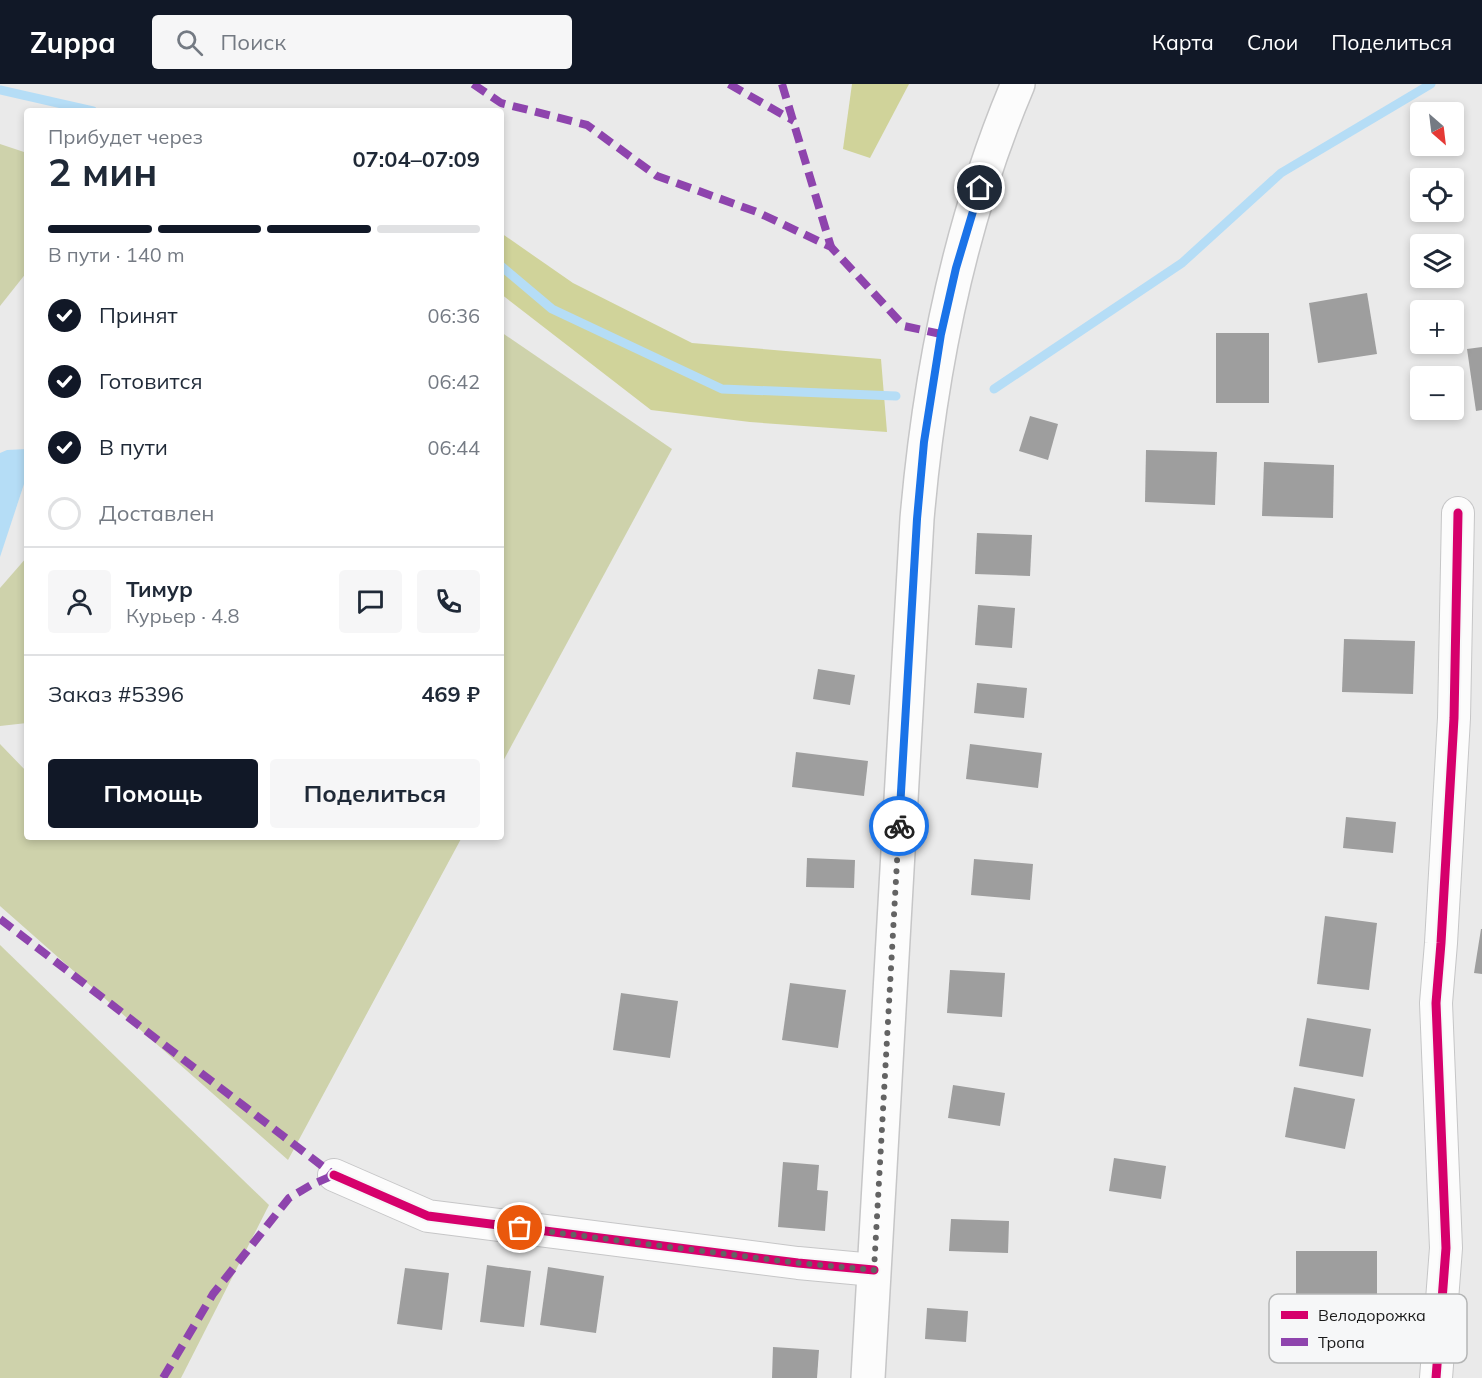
<!DOCTYPE html>
<html lang="ru">
<head>
<meta charset="utf-8">
<style>
	body { margin:0; font-family:Mulish,sans-serif; background:#f6f6f7; color:#1f2937; height:100vh; display:flex; flex-direction:column; font-size:22px; white-space:nowrap }
	* { box-sizing:border-box; margin:0 }
	p { font-size:20px; color:#747a83 }
	.icon { flex:none; width:33px; height:33px; fill:none; stroke:currentColor; stroke-width:2; stroke-linecap:round; stroke-linejoin:round }
	.map { position:relative; flex:1; overflow:hidden }
	.drawer { position:absolute; left:24px; top:24px; width:480px; height:732px; display:flex; flex-direction:column; background:#fff; border-radius:6px; box-shadow:0 3px 9px #0003 }
	.drawer>* { flex:none }
	.needle { width:39px; rotate:152deg }
	.controls { position:absolute; left:1410px; top:18px; display:grid; gap:12px }
	.controls a { display:grid; place-items:center; width:54px; height:54px; border-radius:6px; background:#fff; box-shadow:0 3px 9px #0003; font-size:30px }
	.pin { position:absolute; display:grid; place-items:center; width:51px; height:51px; color:#fff; margin:-26px; border:3px solid #fff; border-radius:50%; box-shadow:0 2px 6px #0007 }
	.courier { position:absolute; display:grid; place-items:center; width:60px; height:60px; margin:-30px; border:4px solid #1a73e8; border-radius:50%; background:#fff; color:#222; box-shadow:0 2px 8px #0007 }
	.overview em { font-style:normal; font-weight:700 }
	.overview div { display:flex; flex-direction:column-reverse }
	.overview { display:flex; align-items:center; justify-content:space-between; height:102px; padding:0 24px }
	h1 { font-size:39px; font-weight:700; line-height:45px }
	.bar { display:grid; grid-template-columns:repeat(4,1fr); gap:9px 6px; align-content:center; height:72px; padding:0 24px }
	.bar i { height:8px; border-radius:4px; background:#e0e1e3 }
	.bar .active { background:#111827 }
	.bar p { grid-column:span 4 }
	.line { display:flex; align-items:center; gap:15px; padding:0 24px; border-top:2px solid #e0e1e3 }
	.line div { flex:1 }
	.round { display:grid; place-items:center; flex:none; width:63px; height:63px; border-radius:6px; background:#f6f6f7 }
	ol { padding:0 24px; list-style:none }
	li { display:flex; align-items:center; gap:18px; height:66px }
	li p { margin-inline-start:auto }
	li .icon { padding:6px; border-radius:50%; background:#111827; color:#fff; stroke-width:4 }
	li:last-child { color:#747a83 }
	li i { width:33px; height:33px; border:3px solid #e0e1e3; border-radius:50% }
	.button { display:flex; gap:12px; margin-top:auto; padding:12px 24px }
	.button a { flex:1; height:69px; border-radius:6px; background:#111827; color:#fff; font-size:24px; font-weight:700; line-height:69px; text-align:center }
	.button a+a { background:#f6f6f7; color:#1f2937 }
	header { display:flex; align-items:center; gap:36px; box-sizing:border-box; height:84px; padding:0 30px; background:#111827; color:#fff }
	header strong { font-size:28px }
	nav { display:flex; gap:33px; margin-inline-start:auto; font-size:21px }
	.search { width:420px; height:54px; background:#f6f6f7; display:flex; align-items:center; gap:15px; box-sizing:border-box; padding:0 21px; border-radius:6px; color:#747a83; font-size:22px }
	.map>svg:first-child { display:block }
	.green { fill:#ced2ab }
	.forest { fill:#d0d39a }
	.water { fill:#b5ddf6 }
	.lines { fill:none; stroke-linecap:round; stroke-linejoin:round }
	.stream { stroke:#b5ddf6; stroke-width:9 }
	.building { fill:#9e9e9e }
	.minor-casing { stroke:#c6c6c7; stroke-width:34 }
	.secondary-casing { stroke:#c6c6c7; stroke-width:36 }
	.minor { stroke:#fcfcfc; stroke-width:32 }
	.secondary { stroke:#fcfcfc; stroke-width:33 }
	.quiet { stroke:#8e44ad; stroke-width:8; stroke-dasharray:15 8; stroke-linecap:butt }
	.cycleway-casing { stroke:#f6f7f8; stroke-width:13 }
	.cycleway { stroke:#d6006c; stroke-width:9 }
	.done { stroke:#636363; stroke-width:6; stroke-dasharray:0 10.8 }
	.route { stroke:#1a73e8; stroke-width:8 }
	.key { fill:#f6f7f8; stroke:#b4b5b5; stroke-width:1.5 }
	.key-label { font-size:16px; fill:#1a1a1a }
</style>
</head>
<body>
<header>
<strong>Zuppa</strong>
<div class="search"><svg class="icon" aria-label="search" viewBox="0 0 24 24"><circle cx="10" cy="10" r="6"/><path d="M15 15l6 6"/></svg>Поиск</div>
<nav><a>Карта</a><a>Слои</a><a>Поделиться</a></nav>
</header>
<div class="map">
<svg width="1482" height="1294" viewBox="0 0 1482 1294">
	<rect width="100%" height="100%" fill="#eaeaea"/>
	<g class="green">
		<path d="M0,60l27,9v119l-27,34z"/>
		<path d="M501,248l171,117 -171,316z"/>
		<path d="M27,473v166l-27,3v-138z"/>
		<path d="M0,660l27,28v65h435l-174,323 -288,-254z"/>
		<path d="M0,861l269,260 -88,173h-181z"/>
	</g>
	<g class="forest">
		<path d="M852,0h57l-39,74 -27,-9z"/>
		<path d="M501,149l72,50 119,60 189,16 6,73 -137,-10 -99,-12 -150,-116z"/>
	</g>
	<path class="water" d="M27,365v26l-27,82v-104l7,-3z"/>
	<g class="lines">
		<g class="stream">
			<path d="M0,6l93,21"/>
			<path d="M501,182l51,43 170,80 174,7"/>
			<path d="M994,305l188,-126 99,-90 150,-89"/>
		</g>
	</g>
	<g class="building">
		<path d="M1367,209l10,61 -59,9 -9,-60z"/>
		<rect x="1216" y="249" width="53" height="70"/>
		<path d="M1482,263v63l-6,1 -9,-62z"/>
		<path d="M1030,332l28,8 -10,36 -29,-9z"/>
		<path d="M1146,366l71,2 -2,53 -70,-3z"/>
		<path d="M1264,378l70,3 -1,53 -71,-2z"/>
		<path d="M977,449l55,2 -2,41 -55,-2z"/>
		<path d="M978,521l37,3 -3,40 -37,-3z"/>
		<path d="M1344,555l71,2 -2,53 -71,-2z"/>
		<path d="M818,585l37,6 -5,30 -37,-6z"/>
		<path d="M977,599l50,5 -3,30 -50,-5z"/>
		<path d="M970,660l72,9 -4,35 -72,-9z"/>
		<path d="M796,668l72,9 -4,35 -72,-9z"/>
		<path d="M1346,733l50,5 -3,31 -50,-5z"/>
		<path d="M807,774l48,2 -1,28 -48,-1z"/>
		<path d="M974,775l59,5 -3,36 -59,-5z"/>
		<path d="M1325,832l52,7 -8,67 -52,-6z"/>
		<path d="M1481,845h1v45l-8,-1z"/>
		<path d="M950,886l55,3 -3,44 -55,-4z"/>
		<path d="M790,899l56,7 -8,58 -56,-8z"/>
		<path d="M621,909l57,8 -8,57 -57,-8z"/>
		<path d="M1307,934l64,11 -8,48 -64,-11z"/>
		<path d="M953,1001l52,8 -5,33 -52,-8z"/>
		<path d="M1294,1003l61,12 -10,50 -60,-12z"/>
		<path d="M1114,1074l52,8 -5,33 -52,-8z"/>
		<path d="M783,1078l36,3 -2,25 11,1 -3,40 -47,-4z"/>
		<path d="M951,1135l58,2 -1,32 -59,-2z"/>
		<rect x="1296" y="1167" width="81" height="72"/>
		<path d="M487,1181l44,6 -7,56 -44,-5z"/>
		<path d="M548,1183l56,9 -8,57 -56,-8z"/>
		<path d="M405,1184l44,5 -7,57 -45,-6z"/>
		<path d="M927,1224l41,3 -2,31 -41,-3z"/>
		<path d="M773,1263l46,3 -2,28h-45z"/>
	</g>
	<g class="lines">
		<g class="minor-casing">
			<g id="minor">
				<path d="M334,1091l94,41 370,47 76,7"/>
				<path d="M1436,1294l10,-130 -10,-245 5,-60 13,-225 4,-205"/>
			</g>
		</g>
		<g class="secondary-casing">
			<path id="secondary" d="M868,1294l49,-859c13,-150 42,-296 101,-435"/>
		</g>
		<use href="#minor" class="minor"/>
		<use href="#secondary" class="secondary"/>
		<g class="quiet">
			<path d="M473,0l28,19 86,22 70,51 100,36 74,35 73,79 37,8"/>
			<path d="M729,0l65,37"/>
			<path d="M782,0l49,163"/>
			<path d="M0,835l334,256"/>
			<path d="M163,1294l50,-84 76,-96 22,-13 23,-10"/>
		</g>
		<g class="cycleway-casing">
			<g id="cycleway">
				<path d="M334,1091l94,41 370,47 76,7"/>
				<path d="M1436,1294l10,-130 -10,-245 5,-60 13,-225 4,-205"/>
			</g>
		</g>
		<use href="#cycleway" class="cycleway"/>
	</g>
	<g class="lines">
		<path class="done" d="M520,1144l278,35 76,7 25,-444"/>
		<path class="route" d="M899,742l18,-307 7,-77 17,-108 15,-66 24,-80"/>
	</g>
	<rect x="1269" y="1210" width="198" height="69" rx="9" class="key"/>
	<rect x="1281" y="1227" width="27" height="8" fill="#d6006c"/>
	<rect x="1281" y="1254" width="27" height="8" fill="#8e44ad"/>
	<g class="key-label">
		<text x="1318" y="1237">Велодорожка</text>
		<text x="1318" y="1264">Тропа</text>
	</g>
</svg>
<div class="controls">
<a><svg class="needle" viewBox="-14 -14 28 28"><path d="M0-13l5 13h-10z" fill="#e53935"/><path d="M0 13l5-13h-10z" fill="#747a83"/></svg></a>
<a><svg class="icon" aria-label="locate" viewBox="0 0 24 24"><circle cx="12" cy="12" r="6"/><path d="M12 2v4M12 18v4M2 12h4M18 12h4"/></svg></a>
<a><svg class="icon" aria-label="layers" viewBox="0 0 24 24"><path d="M12 4l9 5-9 5-9-5zM3 14l9 5 9-5"/></svg></a>
<a>+</a>
<a>−</a>
</div>
<div class="pin" style="left:520px;top:1144px;background:#ea580c"><svg class="icon" aria-label="bag" viewBox="0 0 24 24"><path d="M5 8h14l-1 12H6zM9 8a3 3 0 0 1 6 0"/></svg></div>
<div class="pin" style="left:980px;top:104px;background:#1f2937"><svg class="icon" aria-label="home" viewBox="0 0 24 24"><path d="M3 11l9-7 9 7M6 9v11h12V9"/></svg></div>
<div class="courier" style="left:899px;top:742px"><svg class="icon" aria-label="bike" viewBox="0 0 24 24"><circle cx="6" cy="16" r="4"/><circle cx="18" cy="16" r="4"/><path d="M6 16l4-8h5l3 8M10 8l3 8H6M13 5h3"/></svg></div>
<section class="drawer">
<div class="overview"><div><h1>2 мин</h1><p>Прибудет через</p></div><em>07:04–07:09</em></div>
<div class="bar"><i class="active"></i><i class="active"></i><i class="active"></i><i></i><p>В пути · 140 m</p></div>
<ol>
<li><svg class="icon" aria-label="check" viewBox="0 0 24 24"><path d="M5 12l5 5 9-10"/></svg>Принят<p>06:36</p></li>
<li><svg class="icon" aria-label="check" viewBox="0 0 24 24"><path d="M5 12l5 5 9-10"/></svg>Готовится<p>06:42</p></li>
<li><svg class="icon" aria-label="check" viewBox="0 0 24 24"><path d="M5 12l5 5 9-10"/></svg>В пути<p>06:44</p></li>
<li><i></i>Доставлен</li>
</ol>
<div class="line" style="height:108px"><a class="round"><svg class="icon" aria-label="person" viewBox="0 0 24 24"><circle cx="12" cy="8" r="4"/><path d="M4 21q1-7 8-7t8 7"/></svg></a><div><b>Тимур</b><p>Курьер · 4.8</p></div><a class="round"><svg class="icon" aria-label="chat" viewBox="0 0 24 24"><path d="M4 5h16v11H9l-5 4z"/></svg></a><a class="round"><svg class="icon" aria-label="phone" viewBox="0 0 24 24"><path d="M5 4h4l2 5-3 2q2 4 5 5l2-3 5 2v4C11 20 4 13 5 4z"/></svg></a></div>
<div class="line" style="height:78px"><div>Заказ #5396</div><b>469 ₽</b></div>
<div class="button"><a>Помощь</a><a>Поделиться</a></div>
</section>
</div>
</body>
</html>
